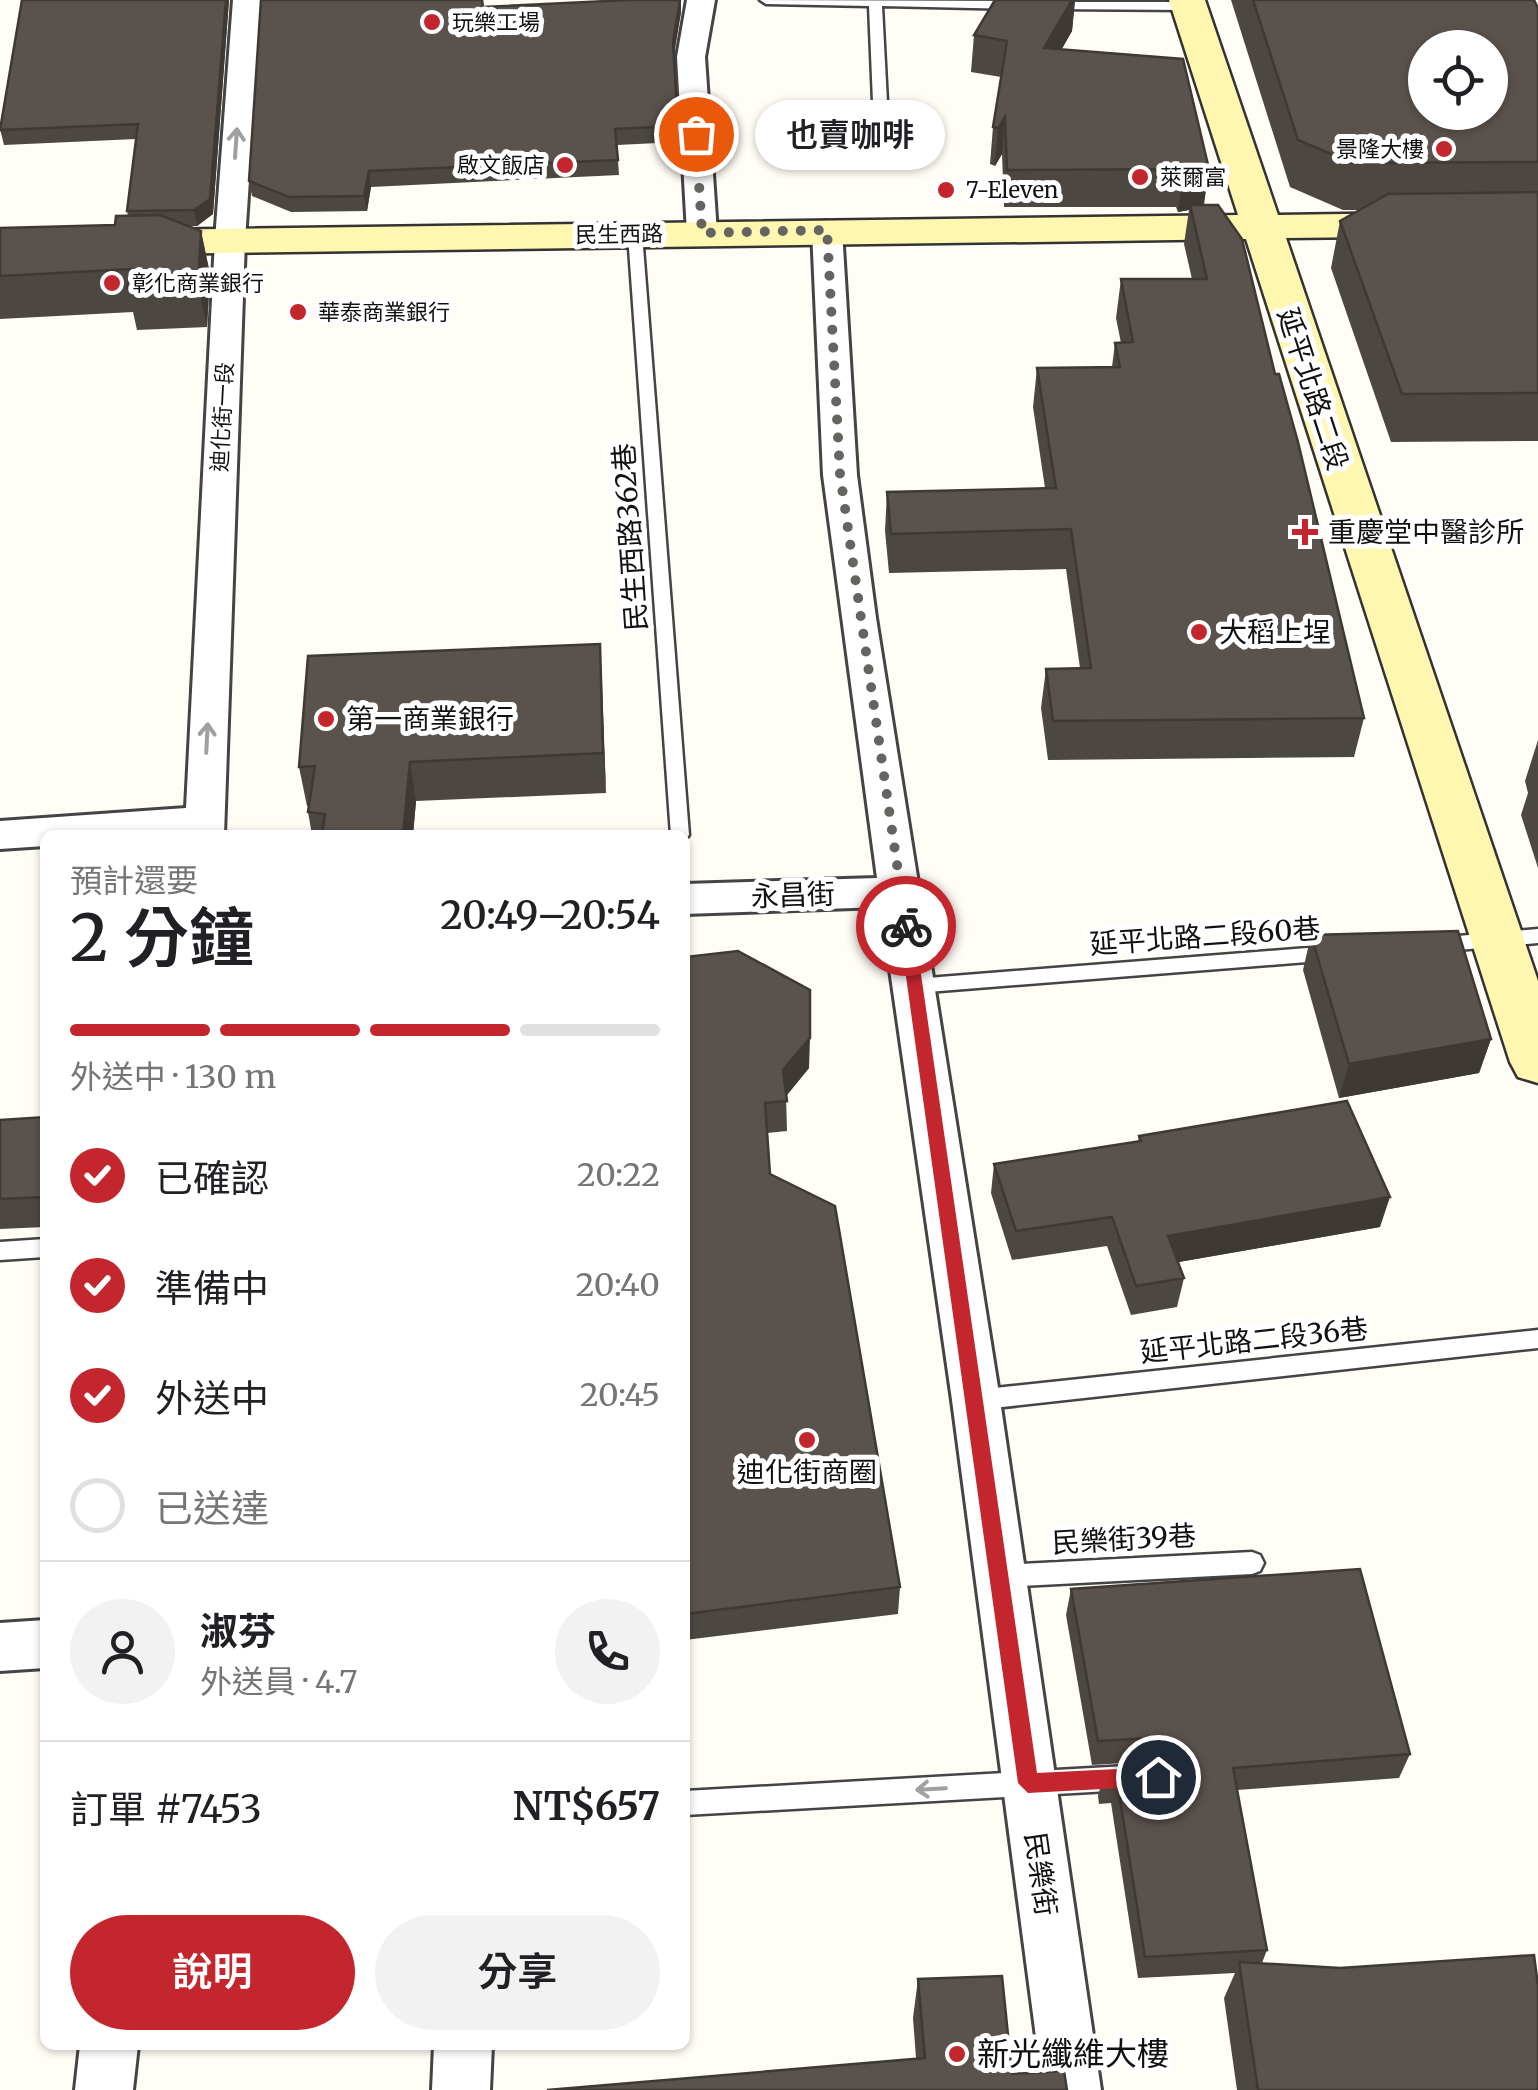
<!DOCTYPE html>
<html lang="zh-TW">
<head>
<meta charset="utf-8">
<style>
	body { margin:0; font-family:Merriweather,"Noto Sans TC",serif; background:#f2f2f2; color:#202124; height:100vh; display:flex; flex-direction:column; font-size:38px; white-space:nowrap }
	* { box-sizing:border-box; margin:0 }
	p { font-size:32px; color:#757577 }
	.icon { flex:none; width:55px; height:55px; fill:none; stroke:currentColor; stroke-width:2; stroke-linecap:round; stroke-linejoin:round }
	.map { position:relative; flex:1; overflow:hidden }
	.drawer { position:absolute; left:40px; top:830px; width:650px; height:1220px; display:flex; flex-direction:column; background:#fff; border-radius:15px; box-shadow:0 2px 8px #0004 }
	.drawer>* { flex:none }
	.tools { position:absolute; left:1408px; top:30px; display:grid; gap:20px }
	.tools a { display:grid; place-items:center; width:100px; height:100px; border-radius:50%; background:#fff; box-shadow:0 2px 8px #0004; font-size:50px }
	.pin { position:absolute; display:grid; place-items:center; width:85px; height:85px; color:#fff; margin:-42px; border:5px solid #fff; border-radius:50%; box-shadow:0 2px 10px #0007 }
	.courier { position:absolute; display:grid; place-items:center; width:100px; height:100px; margin:-50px; border:8px solid #c4262e; border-radius:50%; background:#fff; color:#222; box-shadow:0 2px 12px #0007 }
	.bubble { position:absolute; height:70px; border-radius:35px; background:#fff; box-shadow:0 2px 8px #0004; font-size:32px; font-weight:600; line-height:70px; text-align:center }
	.head em { font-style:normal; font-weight:600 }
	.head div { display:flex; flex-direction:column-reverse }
	.head { display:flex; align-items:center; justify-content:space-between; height:170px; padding:0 30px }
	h1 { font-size:65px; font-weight:600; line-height:75px }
	.bar { display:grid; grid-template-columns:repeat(4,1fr); gap:15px 10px; align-content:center; height:120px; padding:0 30px }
	.bar i { height:12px; border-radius:8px; background:#e0e0e0 }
	.bar .active { background:#c4262e }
	.bar p { grid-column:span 4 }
	.line { display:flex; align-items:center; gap:25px; padding:0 30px; border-top:2px solid #e0e0e0 }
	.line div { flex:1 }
	.round { display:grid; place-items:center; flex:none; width:105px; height:105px; border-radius:52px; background:#f2f2f2 }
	ol { padding:0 30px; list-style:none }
	li { display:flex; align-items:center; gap:30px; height:110px }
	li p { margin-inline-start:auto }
	li .icon { padding:10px; border-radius:50%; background:#c4262e; color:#fff; stroke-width:4 }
	li:last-child { color:#757577 }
	li i { width:55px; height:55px; border:5px solid #e0e0e0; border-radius:50% }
	.action { display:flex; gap:20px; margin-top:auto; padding:20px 30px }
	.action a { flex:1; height:115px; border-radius:60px; background:#c4262e; color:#fff; font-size:40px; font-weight:600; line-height:115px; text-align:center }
	.action a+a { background:#f2f2f2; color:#202124 }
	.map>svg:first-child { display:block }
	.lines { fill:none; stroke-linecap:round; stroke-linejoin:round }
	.lane-casing { stroke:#444; stroke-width:5 }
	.street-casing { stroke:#444; stroke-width:6 }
	.secondary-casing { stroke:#333; stroke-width:5 }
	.lane { fill:#fff; fill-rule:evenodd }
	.street { fill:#fff; fill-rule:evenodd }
	.secondary { fill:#fff6b0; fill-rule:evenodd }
	.wall { fill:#4d4742 }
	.shaded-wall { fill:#3f3936 }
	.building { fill:#5a524d; stroke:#3f3936; stroke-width:2.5; fill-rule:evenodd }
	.oneway { stroke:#a0a0a0 }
	.route { fill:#c4262e }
	.done { stroke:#646461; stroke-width:10; stroke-dasharray:0 18 }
	.poi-dot { fill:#c4262e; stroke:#fff; stroke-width:4 }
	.labels { text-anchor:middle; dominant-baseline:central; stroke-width:10; stroke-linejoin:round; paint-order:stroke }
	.far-poi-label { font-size:22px; fill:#111; stroke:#fff; text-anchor:start }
	.far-street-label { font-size:22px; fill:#111; stroke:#fff }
	.street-label { font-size:28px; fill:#111; stroke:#fff }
	.poi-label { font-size:28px; fill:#111; stroke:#fff; text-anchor:start }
	.near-poi-label { font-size:32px; fill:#111; stroke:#fff; text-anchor:start }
</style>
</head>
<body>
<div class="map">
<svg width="1538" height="2090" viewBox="0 0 1538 2090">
	<rect width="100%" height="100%" fill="#fffdf5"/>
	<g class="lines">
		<g class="lane-casing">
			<g id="lane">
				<path d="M760,0l259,1 6,4 -6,4 -137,-3 5,96 -7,4 -7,-4 -4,-96 -103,-2z"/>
				<path d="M1043,2h146l6,4 -6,4 -141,-1 -6,-4z"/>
				<path d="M635,230l7,4 47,601 -4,5v-5h-14l-43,-601z"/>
				<path d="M1538,929v14l-103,9 -10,-7 10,-7z"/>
				<path d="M1332,946l10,7 -10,7 -417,33 -10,-7 10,-7z"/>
				<path d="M45,1239v18l-45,3v-18z"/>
				<path d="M1538,1330v18l-562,62 -8,-3 -3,-7 3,-7 8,-3z"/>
				<path d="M1252,1552l8,3 4,8 -4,8 -8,3 -251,13 -8,-3 -4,-8 4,-8 8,-3z"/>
				<path d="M1127,1766l9,4 4,8 -4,8 -9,4 -442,25v-24z"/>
			</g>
		</g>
		<g class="street-casing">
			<g id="street">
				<path d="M233,0h28l-16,240 -21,595h-179v11l-45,3v-28l186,-13 29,-568z"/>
				<path d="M687,0h28l-10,57 12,176 -4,7h-22l-4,-7 -10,-176z"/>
				<path d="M827,221l11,3 4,6 15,245 19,143 124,782 101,690h-58l-91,-690 -71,-493 -196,7v-30l192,-6 -54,-403 -11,-245 4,-6z"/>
				<path d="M45,1620v48l-45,3v-48z"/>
				<path d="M80,2045h58l-5,45h-58z"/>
				<path d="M434,2045h58l-2,45h-58z"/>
			</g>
		</g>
		<g class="secondary-casing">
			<path id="secondary" d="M1169,0h36l73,215 260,-4v24l-252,3 252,743v102l-20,-6 -8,-15 -264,-823 -1246,17v-24l1238,-17z"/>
		</g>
		<use href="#lane" class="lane"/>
		<use href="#street" class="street"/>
		<use href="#secondary" class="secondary"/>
	</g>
	<g class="wall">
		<path d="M229,0l-16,214 -16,12h-10l14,5 9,43 -3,53 -70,3 -4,-18 -133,7v-91l115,-3 13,-9 -1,-5 9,-72 -132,6 -4,-16z"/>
		<path d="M681,0v12l-7,44 4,86 -61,3 2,30 -248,12 -4,24 -76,1 -39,-16 -3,-15 234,-174z"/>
		<path d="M995,0h80l-3,31 -11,19 148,119 -5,36 71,169 89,344 -10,39 -306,3 -7,-52 5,-39 34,-1 -14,-99 -177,4 -4,-42 2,-39 158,-4 -12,-81 4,-39 75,-1 3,-24h6l-5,-25 5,-39h71l-8,-35 5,-34 -11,2 -2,-5h-172l-2,-53 -7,12 -5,-2 3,-37 8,-50 -30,-5 3,-37z"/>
		<path d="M1231,0h303l4,8v433l-147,1 -60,-174 9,-47 19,-11h-16l-53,-23z"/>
		<path d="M600,644l6,149 -190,8 -3,34h-101l-4,-23 1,-6h-2l-8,-39z"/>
		<path d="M1538,740v128l-17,-53 7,-22 -3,-12z"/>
		<path d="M1311,935l180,104 -12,34 -140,25 -36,-128z"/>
		<path d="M685,957l124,111 -23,28 1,35 -20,2 3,41 130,413 -2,27 -213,26z"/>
		<path d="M45,1117v110l-45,2v-109z"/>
		<path d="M1139,1136l241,91 -202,35 6,16 -7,29 -46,8 -24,-69 -95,14 -21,-67 3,-29 144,-22z"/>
		<path d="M1071,1589l339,165 -11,24 -162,12 30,160 -5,13 276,127h-301l-13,-92 11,-25 -97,5 -27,-175 -12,1 -1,-8 6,-23 63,-4 3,-2 -12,-6 -66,4 -26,-150z"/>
		<path d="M918,1979l94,95 -96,-16 -3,-40z"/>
	</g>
	<g class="shaded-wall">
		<path d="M226,0h3l-16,214 -16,12 -3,-16z"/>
		<path d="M681,0v12l-8,45v-15z"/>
		<path d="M1072,0h3l-3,31 -31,55 3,-38z"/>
		<path d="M1005,117l-3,37 -7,12 3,-38z"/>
		<path d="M1209,169l-6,38 -13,-2 -1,5 -11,2 5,-38z"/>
		<path d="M369,171l2,16 -4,24 -3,-15z"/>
		<path d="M201,231l9,43 -3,53 -9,-42z"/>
		<path d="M600,644l2,39 4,110 -3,-40z"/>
		<path d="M410,762l6,39 -3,34h-10z"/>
		<path d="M810,1038l-1,30 -26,32v-30z"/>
		<path d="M1491,1039l-12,34 -140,25 10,-34z"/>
		<path d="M1390,1197l-10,30 -218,38 6,-29z"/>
	</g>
	<g class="building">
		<path d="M22,0h204l-16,199 -16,11 -67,1 11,-87 -138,6z"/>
		<path d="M261,0h221l1,7 145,-7h52l-7,42 5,84 -63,3 3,31 -249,11 -5,25 -75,1 -40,-16z"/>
		<path d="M995,0h77l-28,48 139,11 26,110 -26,5 -1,-5 -175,1 -2,-53 -7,11 -5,-1 14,-86 -33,-6z"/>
		<path d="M1253,0h281l4,8v154l-186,1 -54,-23zM1425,48h65v64h-65z"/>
		<path d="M1538,192v201l-136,1 -62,-173 48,-27z"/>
		<path d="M1190,205h28l24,34 33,135h4l19,68 66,276 -311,3 -7,-52 45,-1 -20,-139 -180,5 -4,-42 169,-4 -19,-120 83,-1 -5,-24 18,-1 -12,-63h86z"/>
		<path d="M160,215l41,16 -3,54 -71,3 4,-19 -131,7v-48l115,-3 1,-9z"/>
		<path d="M600,644l3,109 -193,9 -7,73h-81l3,-21 -17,-2 7,-46 -16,1 9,-111z"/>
		<path d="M1458,931l33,108 -142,25 -38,-129z"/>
		<path d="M738,951l72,39v48l-27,32 4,31 -22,2 5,71 65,32 65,381 -215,27v-657z"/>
		<path d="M1347,1101l43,96 -222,39 16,42 -48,8 -24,-69 -96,14 -22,-67 147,-23 -2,-5z"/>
		<path d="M45,1117v80l-45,2v-79z"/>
		<path d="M1360,1569l50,185 -177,14 34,182 -122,7 -28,-177 -12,1 -1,-8 63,-4 11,-6 4,-11 -6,-10 -11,-5 -67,4 -27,-152z"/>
		<path d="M1534,1955l4,31v104h-280l-19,-128 101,6z"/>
		<path d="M1002,1976l10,98 52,-3 3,19h-520l378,-32 -7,-79z"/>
	</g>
	<defs><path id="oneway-shaft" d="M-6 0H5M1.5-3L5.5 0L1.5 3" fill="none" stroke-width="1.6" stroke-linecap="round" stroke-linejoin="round" transform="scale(2.5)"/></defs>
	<g class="oneway">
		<use href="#oneway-shaft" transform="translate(236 143) rotate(-86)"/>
		<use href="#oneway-shaft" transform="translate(207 738) rotate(-87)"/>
		<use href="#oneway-shaft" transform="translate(931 1789) rotate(177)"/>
	</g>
	<path class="route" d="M906,921l8,5 123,847 121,-6 10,10 -10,9 -130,7 -10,-10 -119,-857z"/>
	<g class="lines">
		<path class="done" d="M696,134l6,99 125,-3 13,244 66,452"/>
	</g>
	<g class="poi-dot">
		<circle cx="432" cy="22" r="10"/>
		<circle cx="1444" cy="149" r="10"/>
		<circle cx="565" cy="165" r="10"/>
		<circle cx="1140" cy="177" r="10"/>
		<circle cx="946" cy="190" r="10"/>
		<circle cx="112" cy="283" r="10"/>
		<circle cx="298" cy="312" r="10"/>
		<path d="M1300 517h10v10h10v10h-10v10h-10v-10h-10v-10h10z"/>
		<circle cx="1199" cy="632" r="10"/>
		<circle cx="326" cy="719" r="10"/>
		<circle cx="807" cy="1440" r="10"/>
		<circle cx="957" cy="2054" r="10"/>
	</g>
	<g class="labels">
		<g class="far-poi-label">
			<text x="452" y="22">玩樂工場</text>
			<text x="1424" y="149" text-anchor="end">景隆大樓</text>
			<text x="545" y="165" text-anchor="end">啟文飯店</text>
			<text x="1160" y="177">萊爾富</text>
			<text x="966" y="190">7-Eleven</text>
			<text x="132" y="283">彰化商業銀行</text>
			<text x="318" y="312">華泰商業銀行</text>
		</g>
		<g class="far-street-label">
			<text transform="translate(619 234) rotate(-1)">民生西路</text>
			<text transform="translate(222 417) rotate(-87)">迪化街一段</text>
		</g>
		<g class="street-label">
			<text transform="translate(1313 389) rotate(72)">延平北路二段</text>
			<text transform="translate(630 537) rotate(-94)">民生西路362巷</text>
			<text transform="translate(793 895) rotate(-2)">永昌街</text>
			<text transform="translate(1205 936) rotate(-4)">延平北路二段60巷</text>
			<text transform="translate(1254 1340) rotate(-6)">延平北路二段36巷</text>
			<text transform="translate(1124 1539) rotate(-3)">民樂街39巷</text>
			<text transform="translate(1041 1874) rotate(82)">民樂街</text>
		</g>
		<g class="poi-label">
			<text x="1328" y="532">重慶堂中醫診所</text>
			<text x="1219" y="632">大稻上埕</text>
			<text x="346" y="719">第一商業銀行</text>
			<text x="807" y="1472" text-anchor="middle">迪化街商圈</text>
		</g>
		<g class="near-poi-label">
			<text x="977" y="2054">新光纖維大樓</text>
		</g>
	</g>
</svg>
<div class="tools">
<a><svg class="icon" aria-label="locate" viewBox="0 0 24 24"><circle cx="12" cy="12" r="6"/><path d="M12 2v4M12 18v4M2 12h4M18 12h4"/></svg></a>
</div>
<div class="pin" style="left:696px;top:134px;background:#ea580c"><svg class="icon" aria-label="bag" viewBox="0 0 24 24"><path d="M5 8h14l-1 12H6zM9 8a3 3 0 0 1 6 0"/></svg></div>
<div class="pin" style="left:1158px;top:1777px;background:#1f2937"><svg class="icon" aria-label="home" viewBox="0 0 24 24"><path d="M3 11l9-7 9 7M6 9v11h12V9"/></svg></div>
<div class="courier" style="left:906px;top:926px"><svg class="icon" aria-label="bike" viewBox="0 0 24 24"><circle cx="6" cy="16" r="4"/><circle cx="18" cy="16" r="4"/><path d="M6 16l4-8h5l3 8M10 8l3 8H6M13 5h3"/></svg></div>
<div class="bubble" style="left:755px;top:100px;width:190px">也賣咖啡</div>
<section class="drawer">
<div class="head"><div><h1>2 分鐘</h1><p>預計還要</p></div><em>20:49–20:54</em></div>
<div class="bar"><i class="active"></i><i class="active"></i><i class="active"></i><i></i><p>外送中 · 130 m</p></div>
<ol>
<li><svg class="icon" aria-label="check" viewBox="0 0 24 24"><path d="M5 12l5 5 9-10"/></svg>已確認<p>20:22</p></li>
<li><svg class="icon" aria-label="check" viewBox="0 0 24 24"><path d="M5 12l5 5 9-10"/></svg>準備中<p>20:40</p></li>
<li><svg class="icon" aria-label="check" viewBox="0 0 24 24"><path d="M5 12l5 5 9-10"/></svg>外送中<p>20:45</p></li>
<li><i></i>已送達</li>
</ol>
<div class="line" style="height:180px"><a class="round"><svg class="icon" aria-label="person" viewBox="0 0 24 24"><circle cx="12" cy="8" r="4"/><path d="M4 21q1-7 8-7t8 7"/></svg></a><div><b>淑芬</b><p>外送員 · 4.7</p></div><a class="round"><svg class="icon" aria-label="phone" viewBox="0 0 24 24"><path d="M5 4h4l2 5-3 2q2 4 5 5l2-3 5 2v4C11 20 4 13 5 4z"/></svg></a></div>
<div class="line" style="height:130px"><div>訂單 #7453</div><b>NT$657</b></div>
<div class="action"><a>說明</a><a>分享</a></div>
</section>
</div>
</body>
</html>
